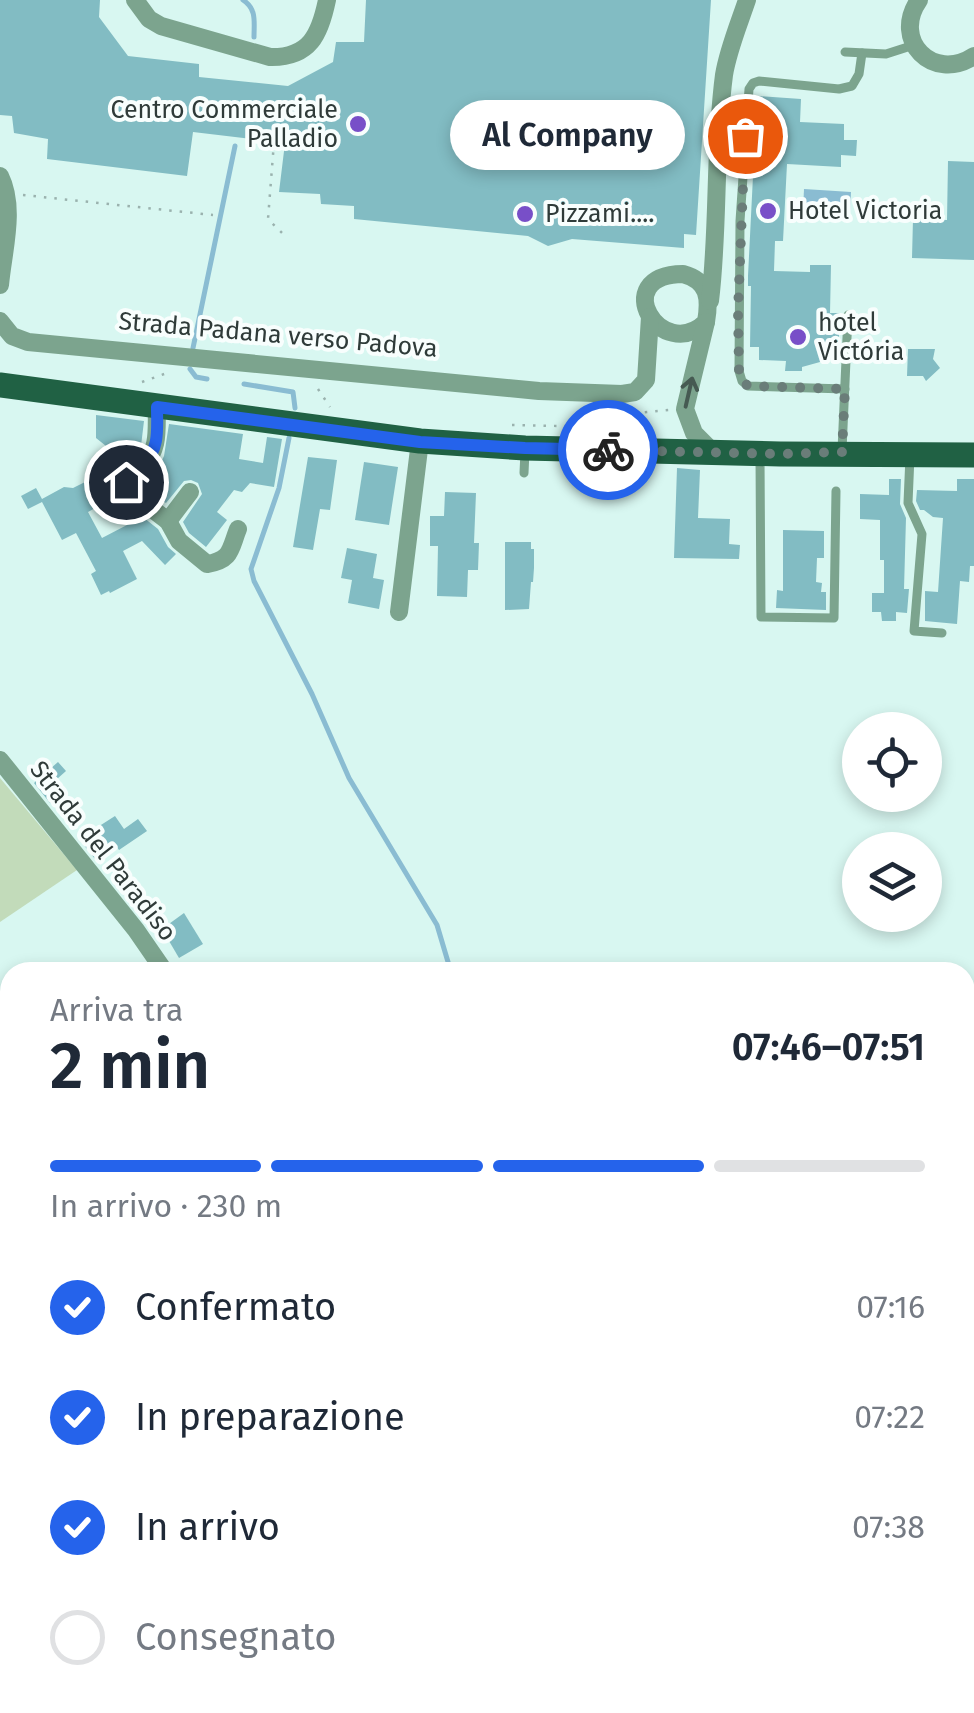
<!DOCTYPE html>
<html lang="it">
<head>
<meta charset="utf-8">
<style>
	body { margin:0; font-family:"Fira Sans",sans-serif; background:#f6f6f7; color:#1f2937; height:100vh; display:flex; flex-direction:column; font-size:38px; white-space:nowrap }
	* { box-sizing:border-box; margin:0 }
	p { font-size:32px; color:#747a83 }
	.icon { flex:none; width:55px; height:55px; fill:none; stroke:currentColor; stroke-width:2; stroke-linecap:round; stroke-linejoin:round }
	.map { position:relative; flex:1; overflow:hidden }
	.panel { position:absolute; left:0px; top:962px; width:975px; height:752px; display:flex; flex-direction:column; background:#fff; border-radius:30px 30px 0 0; box-shadow:0 5px 15px #0003 }
	.panel>* { flex:none }
	.tools { position:absolute; left:842px; top:712px; display:grid; gap:20px }
	.tools a { display:grid; place-items:center; width:100px; height:100px; border-radius:50%; background:#fff; box-shadow:0 5px 15px #0003; font-size:50px }
	.pin { position:absolute; display:grid; place-items:center; width:85px; height:85px; color:#fff; margin:-42px; border:5px solid #fff; border-radius:50%; box-shadow:0 2px 10px #0007 }
	.courier { position:absolute; display:grid; place-items:center; width:100px; height:100px; margin:-50px; border:8px solid #2563eb; border-radius:50%; background:#fff; color:#222; box-shadow:0 2px 12px #0007 }
	.bubble { position:absolute; height:70px; border-radius:35px; background:#fff; box-shadow:0 5px 15px #0003; font-size:32px; font-weight:600; line-height:70px; text-align:center }
	.head em { font-style:normal; font-weight:600 }
	.head div { display:flex; flex-direction:column-reverse }
	.head { display:flex; align-items:center; justify-content:space-between; height:170px; padding:0 50px }
	h1 { font-size:65px; font-weight:600; line-height:75px }
	.bar { display:grid; grid-template-columns:repeat(4,1fr); gap:15px 10px; align-content:center; height:120px; padding:0 50px }
	.bar i { height:12px; border-radius:8px; background:#e0e1e3 }
	.bar .on { background:#2563eb }
	.bar p { grid-column:span 4 }
	ol { padding:0 50px; list-style:none }
	li { display:flex; align-items:center; gap:30px; height:110px }
	li p { margin-inline-start:auto }
	li .icon { padding:10px; border-radius:50%; background:#2563eb; color:#fff; stroke-width:4 }
	li:last-child { color:#747a83 }
	li i { width:55px; height:55px; border:5px solid #e0e1e3; border-radius:50% }
	.map>svg:first-child { display:block }
	.green { fill:#c2dbba }
	.water { fill:#8abcd2 }
	.lines { fill:none; stroke-linecap:round; stroke-linejoin:round }
	.stream { stroke:#8abcd2; stroke-width:5 }
	.building { fill:#82bcc3; fill-rule:evenodd }
	.path { stroke:#9ab2ae; stroke-width:2.5; stroke-dasharray:2.5 8; stroke-linecap:butt }
	.lane { stroke:#7ca48e; stroke-width:9 }
	.street { stroke:#7ca48e; stroke-width:18 }
	.primary { stroke:#206144; stroke-width:25 }
	.oneway { stroke:#465a52 }
	.done { stroke:#6a7d79; stroke-width:10; stroke-dasharray:0 18 }
	.route { stroke:#2563eb; stroke-width:12 }
	.poi-dot { fill:#784fc8; stroke:#f8fefd; stroke-width:4 }
	.labels { text-anchor:middle; dominant-baseline:central; stroke-width:8; stroke-linejoin:round; paint-order:stroke }
	.poi-label { font-size:25px; fill:#2f3b39; stroke:#f8fefd; text-anchor:start }
	.street-label { font-size:25px; fill:#2f3b39; stroke:#f8fefd }
</style>
</head>
<body>
<div class="map">
<svg width="974" height="1713" viewBox="0 0 974 1713">
	<rect width="100%" height="100%" fill="#d8f7f1"/>
	<path class="green" d="M0,778l77,92 -77,52z"/>
	<path class="water" d="M804,189l47,3 -1,21 -47,-2z"/>
	<g class="lines">
		<g class="stream">
			<path d="M243,0c14,9 11,22 11,37"/>
			<path d="M193,348l42,-202"/>
			<path d="M190,369l6,8 11,2"/>
			<path d="M244,384l49,8 2,16"/>
			<path d="M289,438l-10,50 -28,81 3,12 58,113 37,84 88,147 14,47"/>
			<path d="M785,1705v6"/>
		</g>
	</g>
	<g class="building">
		<path d="M0,0h100l-1,17 29,39 71,8v13l89,9 45,-24 3,-20h28l2,-42h345l-15,235 -12,-1v14l-112,-9 -24,7 -20,-10 -174,-17v-13l-33,-2 -1,-10 -41,-2 6,-49 -92,-11 -6,44 -140,-17 1,-20 -34,-6 -2,-17 -12,-1z"/>
		<path d="M757,96l44,3 -1,23 44,2v16h13l-1,16 -15,-1v12l-54,-3 -4,77h-8l-1,30 36,1v-7h21l-1,48h10l-2,44 -36,10v4h-17l1,-10 -27,-1v-13h-9l1,-61h-3v-10z"/>
		<path d="M948,161l26,1v98l-62,-2 1,-39 34,1z"/>
		<path d="M908,349h27l-2,10 7,9 -14,13 -3,-5h-16z"/>
		<path d="M96,415l48,6 -3,25 -19,1 -6,7 -20,-16z"/>
		<path d="M169,424l74,10 -4,25 24,4 4,-26 15,2 -8,48 -24,-4 -8,9 -8,-2 -17,22 10,8 -21,27 -17,-14 -6,-11 19,-28 -4,-11 -7,-3 -7,1 -18,22 -11,-7 2,-3 -10,-15 12,-12 5,-10z"/>
		<path d="M308,457l29,3 -7,50 -10,-1 -7,41 -20,-3z"/>
		<path d="M364,462l34,5 -9,58 -34,-5z"/>
		<path d="M677,468l23,2 -2,48 32,1 -1,25 11,1 -1,14 -65,-1z"/>
		<path d="M111,469l3,7v15l3,7 15,11 4,8 3,-3 19,15 10,18 8,7 -11,11 -23,-24 -19,10 14,28 -27,14 -1,-2 -8,4 -10,-21 5,-3 -20,-38 -14,7 -20,-38 -14,7 -7,-13 15,-8 6,11 22,-12 9,1 14,-7 5,10 13,-7 -4,-9zM113,498l14,27 -25,13 -14,-26z"/>
		<path d="M889,479h12l-1,25 6,14 -2,71h5l-2,24 -11,-1v9h-14l-1,-9h-9v-19h12v-33h-4v-40l-20,-1v-25l29,1z"/>
		<path d="M957,479h17v87h-4l-1,16 -9,-1 -3,43 -32,-3v-30l13,1 5,-74 -10,-1 -9,-7h-4l-4,-9 1,-11 40,1z"/>
		<path d="M445,492l31,1 -2,50h5l-1,27h-10l-1,27 -30,-1 1,-50h-8v-30h14z"/>
		<path d="M783,530l41,1v27h-7l-1,24 6,1 -1,9h5v18l-50,-2 1,-18 6,1z"/>
		<path d="M505,542h26v7h3v19l-1,14h-2l-2,27 -24,1z"/>
		<path d="M347,548l30,6 -4,24 11,2 -5,29 -31,-6 4,-23 -11,-2z"/>
		<path d="M58,762l8,9 -9,8 9,11 -16,13 -16,-20z"/>
		<path d="M115,816l9,13 14,-10 9,12 -28,19 -4,-6 -20,15 -16,-20z"/>
		<path d="M184,913l19,31 -24,14 -17,-29z"/>
	</g>
	<g class="lines">
		<g class="path">
			<path d="M274,142l-6,77 16,16"/>
			<path d="M23,195l190,20"/>
			<path d="M142,382l25,-9"/>
			<path d="M318,389l12,18"/>
			<path d="M512,425l96,2 14,-5 13,-9 34,-3"/>
		</g>
		<g class="lane">
			<path d="M845,52l41,2 28,-9"/>
			<path d="M845,389l-97,-3 -6,-5 -3,-10 1,-150 9,-132 4,-6 6,-2 80,8 13,-3 7,-12 3,-21"/>
			<path d="M842,450l6,-135"/>
			<path d="M760,456l1,161 73,1 2,-127"/>
			<path d="M910,456l-2,47 14,31 -8,97 28,2"/>
			<path d="M524,473l1,-22"/>
		</g>
		<g class="street">
			<path d="M135,0l14,19 12,7 109,31c40,1 50,-23 57,-57"/>
			<path d="M919,0c-28,40 14,83 55,56"/>
			<path d="M0,176c16,32 3,75 0,109"/>
			<path d="M683,274c26,7 27,25 23,48 -45,43 -99,-47 -23,-48z"/>
			<path d="M710,301c9,-74 4,-151 14,-226 4,-25 15,-51 23,-75"/>
			<path d="M0,321l12,15 16,6 511,49 83,3 13,-2 11,-12 4,-63"/>
			<path d="M706,322l-21,87 9,24 20,20"/>
			<path d="M157,407c-1,21 3,41 -13,57 -7,6 -13,10 -19,18l1,7 42,32 11,20 28,23c25,-4 23,-15 31,-35"/>
			<path d="M168,521l22,-29"/>
			<path d="M399,612l21,-171"/>
			<path d="M0,760l136,170 29,42"/>
			<path d="M965,1597l9,3"/>
		</g>
		<path class="primary" d="M0,385l420,56 105,7 255,6 194,1"/>
	</g>
	<defs><path id="oneway-shaft" d="M-6 0H5M1.5-3L5.5 0L1.5 3" fill="none" stroke-width="1.6" stroke-linecap="round" stroke-linejoin="round" transform="scale(2.5)"/></defs>
	<use class="oneway" href="#oneway-shaft" transform="translate(689 392) rotate(-77)"/>
	<g class="lines">
		<path class="done" d="M608,450l172,4 62,-2 3,-63 -97,-3 -6,-5 -3,-11 -1,-59 7,-175"/>
		<path class="route" d="M126,482c5,-9 11,-12 18,-18 16,-16 13,-36 13,-57l263,35 105,6 83,2"/>
	</g>
	<g class="poi-dot">
		<circle cx="358" cy="124" r="10"/>
		<circle cx="768" cy="211" r="10"/>
		<circle cx="525" cy="214" r="10"/>
		<circle cx="798" cy="337" r="10"/>
	</g>
	<g class="labels">
		<g class="poi-label">
			<text x="338" y="110" text-anchor="end">Centro Commerciale<tspan x="338" dy="29">Palladio</tspan></text>
			<text x="788" y="211">Hotel Victoria</text>
			<text x="545" y="214">Pizzami....</text>
			<text x="818" y="323">hotel<tspan x="818" dy="29">Victória</tspan></text>
		</g>
		<g class="street-label">
			<text transform="translate(278 335) rotate(5)">Strada Padana verso Padova</text>
			<text transform="translate(103 851) rotate(52)">Strada del Paradiso</text>
		</g>
	</g>
</svg>
<div class="tools">
<a><svg class="icon" aria-label="locate" viewBox="0 0 24 24"><circle cx="12" cy="12" r="6"/><path d="M12 2v4M12 18v4M2 12h4M18 12h4"/></svg></a>
<a><svg class="icon" aria-label="layers" viewBox="0 0 24 24"><path d="M12 4l9 5-9 5-9-5zM3 14l9 5 9-5"/></svg></a>
</div>
<div class="pin" style="left:745px;top:136px;background:#ea580c"><svg class="icon" aria-label="bag" viewBox="0 0 24 24"><path d="M5 8h14l-1 12H6zM9 8a3 3 0 0 1 6 0"/></svg></div>
<div class="pin" style="left:126px;top:482px;background:#1f2937"><svg class="icon" aria-label="home" viewBox="0 0 24 24"><path d="M3 11l9-7 9 7M6 9v11h12V9"/></svg></div>
<div class="courier" style="left:608px;top:450px"><svg class="icon" aria-label="bike" viewBox="0 0 24 24"><circle cx="6" cy="16" r="4"/><circle cx="18" cy="16" r="4"/><path d="M6 16l4-8h5l3 8M10 8l3 8H6M13 5h3"/></svg></div>
<div class="bubble" style="left:450px;top:100px;width:235px">Al Company</div>
<section class="panel">
<div class="head"><div><h1>2 min</h1><p>Arriva tra</p></div><em>07:46–07:51</em></div>
<div class="bar"><i class="on"></i><i class="on"></i><i class="on"></i><i></i><p>In arrivo · 230 m</p></div>
<ol>
<li><svg class="icon" aria-label="check" viewBox="0 0 24 24"><path d="M5 12l5 5 9-10"/></svg>Confermato<p>07:16</p></li>
<li><svg class="icon" aria-label="check" viewBox="0 0 24 24"><path d="M5 12l5 5 9-10"/></svg>In preparazione<p>07:22</p></li>
<li><svg class="icon" aria-label="check" viewBox="0 0 24 24"><path d="M5 12l5 5 9-10"/></svg>In arrivo<p>07:38</p></li>
<li><i></i>Consegnato</li>
</ol>
</section>
</div>
</body>
</html>
